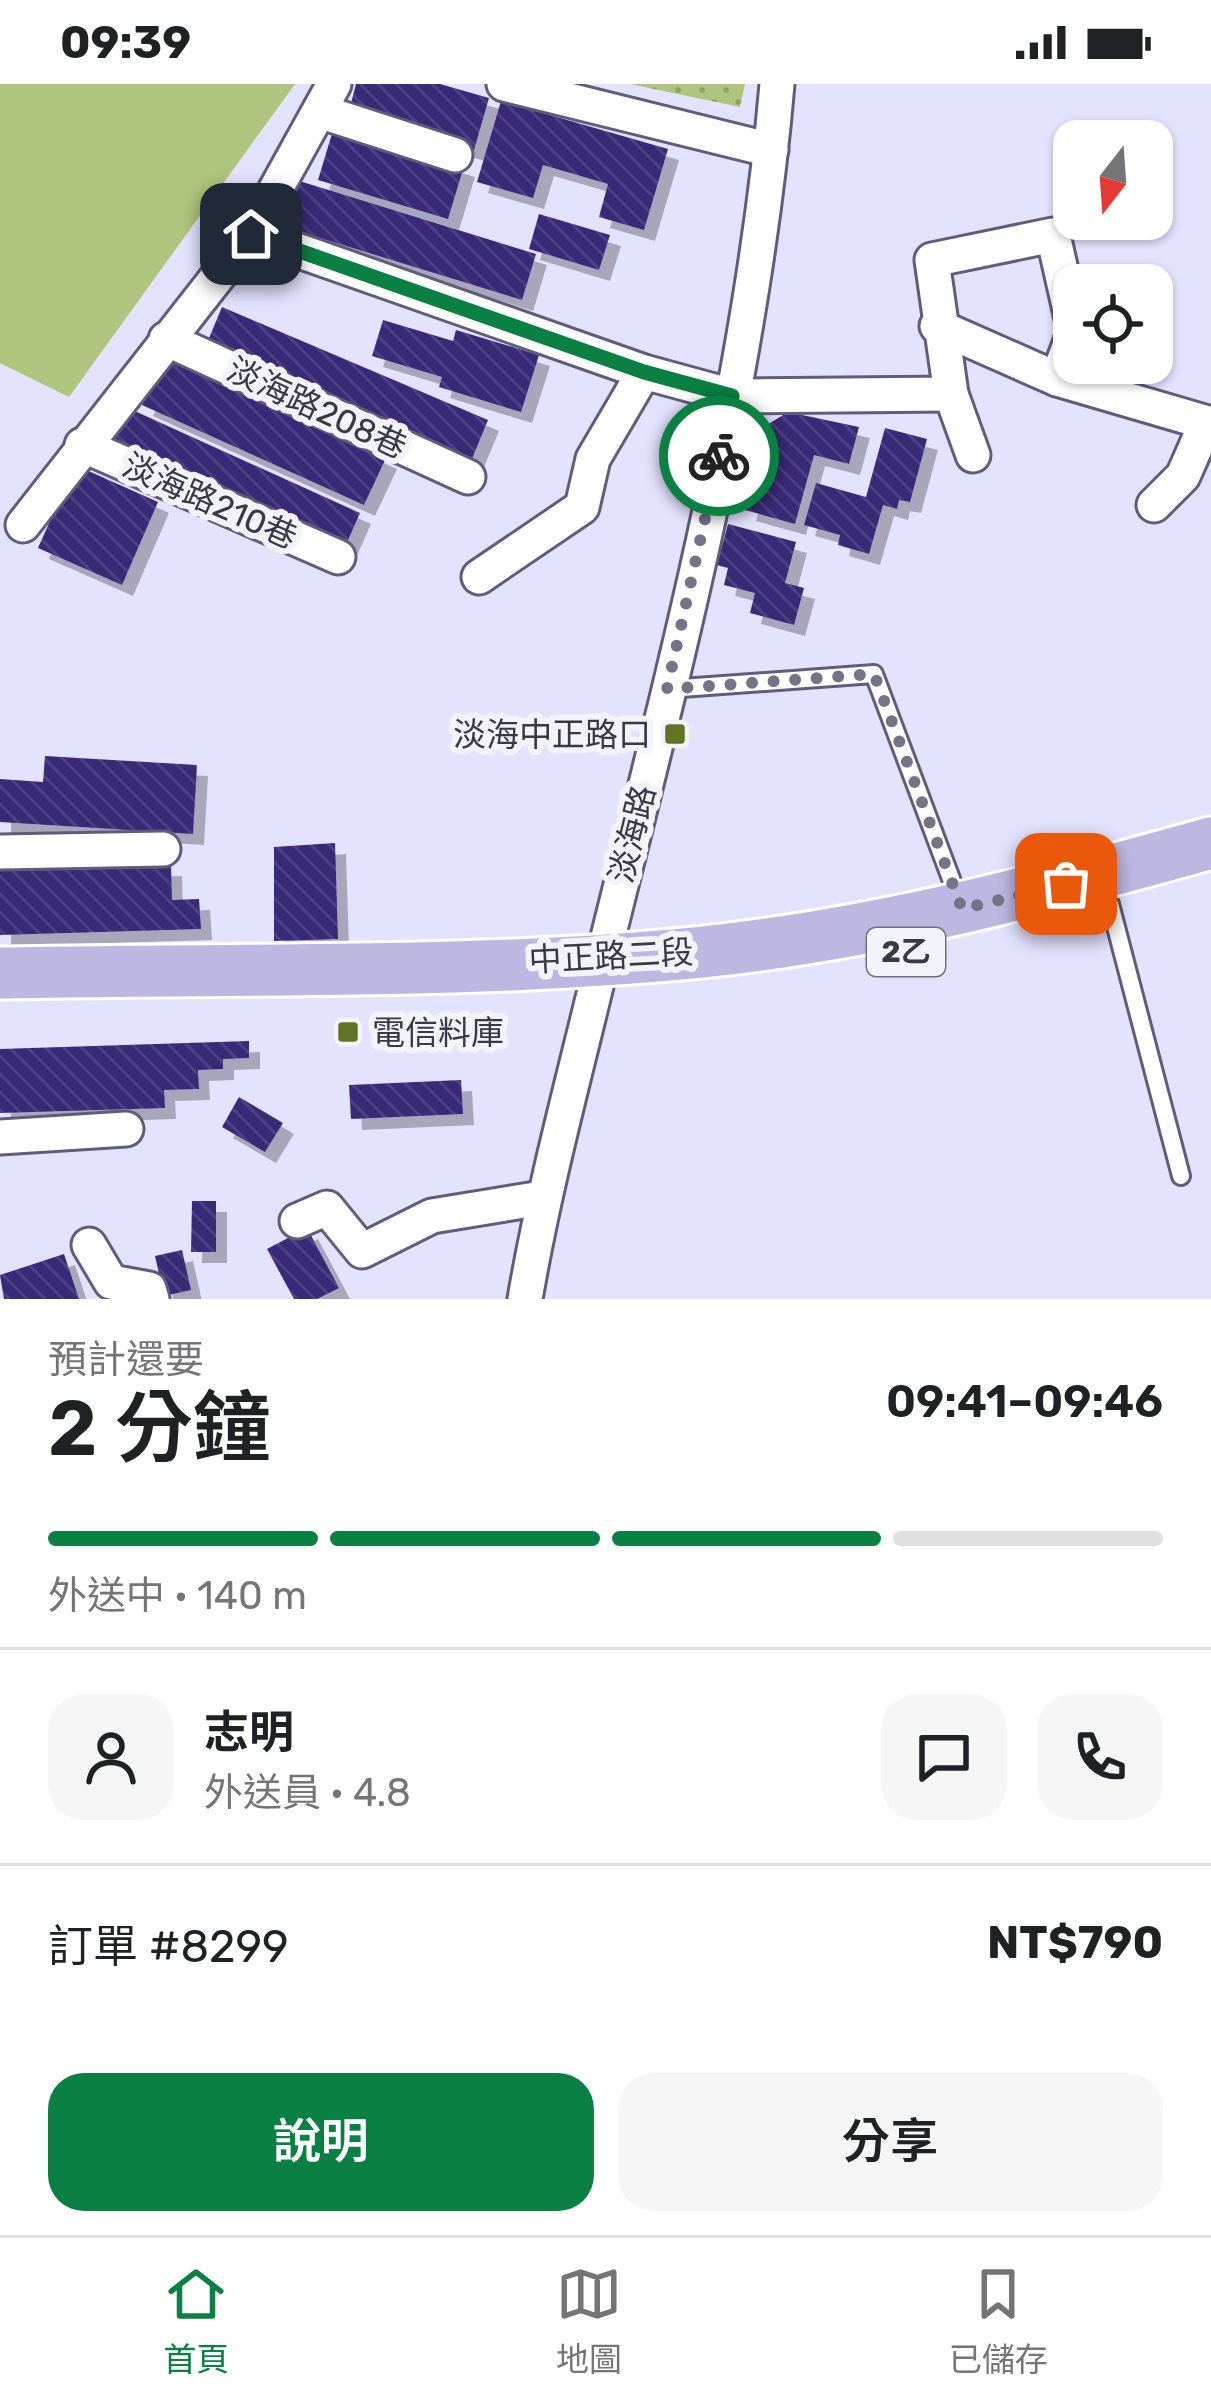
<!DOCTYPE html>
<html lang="zh-TW">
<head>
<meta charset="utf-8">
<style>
	body { margin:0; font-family:Rubik,"Noto Sans TC",sans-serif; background:#f6f6f6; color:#202124; height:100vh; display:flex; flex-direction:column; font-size:45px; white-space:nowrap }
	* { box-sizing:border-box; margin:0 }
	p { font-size:39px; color:#757577 }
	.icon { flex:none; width:66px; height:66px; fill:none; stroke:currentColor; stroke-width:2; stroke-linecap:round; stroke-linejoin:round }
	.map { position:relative; height:1215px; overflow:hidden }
	.side { display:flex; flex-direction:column; background:#fff; flex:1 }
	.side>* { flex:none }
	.needle { width:78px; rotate:197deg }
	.controls { position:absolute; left:1053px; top:36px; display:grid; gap:24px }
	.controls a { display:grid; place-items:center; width:120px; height:120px; border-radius:24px; background:#fff; box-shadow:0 3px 9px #0004; font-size:60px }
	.pin { position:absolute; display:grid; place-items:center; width:102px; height:102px; color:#fff; margin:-51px; border-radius:24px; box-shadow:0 6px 18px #0006 }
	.courier { position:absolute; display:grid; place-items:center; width:120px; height:120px; margin:-60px; border:9px solid #0b8043; border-radius:50%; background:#fff; color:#222; box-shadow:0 3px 15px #0007 }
	.headline em { font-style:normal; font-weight:600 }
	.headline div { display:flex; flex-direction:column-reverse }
	.headline { display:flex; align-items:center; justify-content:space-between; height:204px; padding:0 48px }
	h1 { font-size:78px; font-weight:600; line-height:90px }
	.bar { display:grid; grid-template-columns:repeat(4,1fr); gap:18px 12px; align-content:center; height:144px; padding:0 48px }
	.bar i { height:15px; border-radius:9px; background:#e0e0e0 }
	.bar .current { background:#0b8043 }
	.bar p { grid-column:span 4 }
	.line { display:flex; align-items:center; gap:30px; padding:0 48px; border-top:3px solid #e0e0e0 }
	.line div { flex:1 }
	.round { display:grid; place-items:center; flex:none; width:126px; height:126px; border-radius:36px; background:#f6f6f6 }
	.button { display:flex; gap:24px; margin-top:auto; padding:24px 48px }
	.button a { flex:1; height:138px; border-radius:36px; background:#0b8043; color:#fff; font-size:48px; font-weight:600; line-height:138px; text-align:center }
	.button a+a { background:#f6f6f6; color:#202124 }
	.status { display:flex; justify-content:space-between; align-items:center; height:84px; padding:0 60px; background:#fff; direction:ltr }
	.status svg { height:33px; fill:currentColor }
	.dock { display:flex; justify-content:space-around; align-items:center; height:168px; border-top:3px solid #e0e0e0; background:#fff; font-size:33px; color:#757577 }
	.dock a { display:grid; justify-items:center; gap:6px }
	.dock .current { color:#0b8043 }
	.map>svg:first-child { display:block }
	.grass { fill:url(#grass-dots) }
	.pitch { fill:#afc47c }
	.building { fill:url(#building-back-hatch); filter:url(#shadow) }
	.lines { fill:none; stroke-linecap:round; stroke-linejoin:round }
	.lane-casing { stroke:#5f5d7a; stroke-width:22 }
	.street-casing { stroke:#5f5d7a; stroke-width:39 }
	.primary-casing { stroke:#fff; stroke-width:57 }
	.lane { stroke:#fff; stroke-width:16 }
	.street { stroke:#fff; stroke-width:33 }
	.primary { stroke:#bcb8e2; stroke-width:51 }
	.done { stroke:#757486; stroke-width:12; stroke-dasharray:0 21.6 }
	.route { stroke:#0b8043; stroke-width:15 }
	.poi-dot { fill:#617423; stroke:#f3f3fa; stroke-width:4.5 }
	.labels { text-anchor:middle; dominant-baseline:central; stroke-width:12; stroke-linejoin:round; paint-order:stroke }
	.shield { fill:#f3f3fa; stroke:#71707b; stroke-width:3 }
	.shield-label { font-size:30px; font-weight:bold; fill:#393845 }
	.street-label { font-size:33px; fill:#393845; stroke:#f3f3fa }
	.poi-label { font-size:33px; fill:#393845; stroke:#f3f3fa; text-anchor:end }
</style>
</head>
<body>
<div class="status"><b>09:39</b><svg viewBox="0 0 49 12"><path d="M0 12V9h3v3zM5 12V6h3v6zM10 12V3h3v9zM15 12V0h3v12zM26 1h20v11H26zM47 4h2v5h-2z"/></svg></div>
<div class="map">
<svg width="1211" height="1215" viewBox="0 0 1211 1215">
	<defs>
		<pattern id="grass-dots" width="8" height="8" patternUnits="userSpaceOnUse" patternTransform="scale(3)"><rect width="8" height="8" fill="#afc47c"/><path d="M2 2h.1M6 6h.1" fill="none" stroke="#8fa067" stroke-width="1.8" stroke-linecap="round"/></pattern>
		<pattern id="building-back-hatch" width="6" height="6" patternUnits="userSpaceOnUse" patternTransform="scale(3)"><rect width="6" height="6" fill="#392977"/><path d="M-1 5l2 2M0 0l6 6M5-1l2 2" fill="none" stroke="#4e4083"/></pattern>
		<filter id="shadow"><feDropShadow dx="11" dy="11" stdDeviation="0" flood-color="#0004"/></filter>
	</defs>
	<rect width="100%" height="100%" fill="#e4e3ff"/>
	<path class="grass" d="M630,0h115l-5,23z"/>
	<path class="pitch" d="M0,0h295l-226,313 -69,-34z"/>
	<g class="building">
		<path d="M356,0h84l49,14 -15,52 -126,-35z"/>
		<path d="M501,17l167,48 -24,81 -45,-13 9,-33 -65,-19 -10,33 -56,-16z"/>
		<path d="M334,43l130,39 -16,53 -130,-39z"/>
		<path d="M296,96l240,74 -14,46 -241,-74z"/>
		<path d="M539,130l71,21 -11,35 -70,-21z"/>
		<path d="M222,223l266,113 -17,41 -264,-118z"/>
		<path d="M383,236l70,21 3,-11 83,25 -18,57 -82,-25 3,-10 -70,-21z"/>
		<path d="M164,274l222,100 -22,47 -222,-100z"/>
		<path d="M128,324l232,105 -16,36 -233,-105z"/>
		<path d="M788,328l71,15 -10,37 -35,-9 -19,69 -50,-14 25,-87z"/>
		<path d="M885,344l42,11 -17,63 -11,-2 -2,9 -14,-4 -14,49 -31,-9 2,-10 -36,-10 12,-42 50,14z"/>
		<path d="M75,381l83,37 -36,83 -84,-37z"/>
		<path d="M728,440l68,18 -11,41 19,5 -10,37 -44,-12 5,-20 -31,-8 4,-17 -11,-3z"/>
		<path d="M45,672l152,9 -4,69 -193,-12v-43l43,3z"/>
		<path d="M335,759l3,96 -64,2v-94z"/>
		<path d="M171,781l1,35 27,-1 2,30 -201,6v-65z"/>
		<path d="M249,957v17l-26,1v10l-25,1 1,19 -35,1 1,18 -165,5v-64z"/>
		<path d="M461,996l2,34 -112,5 -2,-34z"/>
		<path d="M239,1013l44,26 -18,29 -43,-25z"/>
		<path d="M192,1117h24v51h-25z"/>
		<path d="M307,1144l32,60 -22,11h-23l-27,-50z"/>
		<path d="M182,1166l9,40 -27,6 -9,-40z"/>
		<path d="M64,1170l15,45h-75l-4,-24z"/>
	</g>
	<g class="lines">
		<g class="lane-casing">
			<g id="lane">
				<path d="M668,605l206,-15 85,226"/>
				<path d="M1110,820l71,272"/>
			</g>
		</g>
		<g class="street-casing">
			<g id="street">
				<path d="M504,0l267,66"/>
				<path d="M322,28l133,43"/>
				<path d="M251,150l393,138 88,24 219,-2 -19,-134 121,-25 21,93"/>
				<path d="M937,242l120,53"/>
				<path d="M1074,249l-17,46 154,45"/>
				<path d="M166,255l302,138"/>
				<path d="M951,310l22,61"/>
				<path d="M82,361l256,112"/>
				<path d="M1154,421l29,-29 22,-50"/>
				<path d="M23,441l228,-291 83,-150"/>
				<path d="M479,493l103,-70 11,-48 51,-87"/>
				<path d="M0,768l163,-3"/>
				<path d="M0,1053l126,-8"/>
				<path d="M297,1137l30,-13 35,43 70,-35 110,-18"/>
				<path d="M89,1161l22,37 38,7 3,10"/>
				<path d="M525,1215c18,-105 45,-206 70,-309 73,-298 156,-600 182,-906"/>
			</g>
		</g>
		<g class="primary-casing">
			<path id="primary" d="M0,889c231,-5 473,2 703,-21 173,-18 340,-62 508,-109"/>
		</g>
		<use href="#lane" class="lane"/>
		<use href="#street" class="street"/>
		<use href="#primary" class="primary"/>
	</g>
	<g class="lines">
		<path class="done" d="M719,372l-52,233 207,-15 88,235 104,-25"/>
		<path class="route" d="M251,150l393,138 88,24 -13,60"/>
	</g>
	<g class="poi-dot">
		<rect x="663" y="638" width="24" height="24" rx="6"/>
		<rect x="336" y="936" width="24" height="24" rx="6"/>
	</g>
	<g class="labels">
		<rect class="shield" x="867" y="844" width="78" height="48" rx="9"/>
		<g class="shield-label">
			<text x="906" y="868">2乙</text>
		</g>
		<g class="street-label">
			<text transform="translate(317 324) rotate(25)">淡海路208巷</text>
			<text transform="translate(210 417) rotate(24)">淡海路210巷</text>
			<text transform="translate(632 750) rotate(-76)">淡海路</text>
			<text transform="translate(611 872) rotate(-3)">中正路二段</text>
		</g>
		<g class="poi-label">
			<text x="651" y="650">淡海中正路口</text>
			<text x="372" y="948" text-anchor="start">電信料庫</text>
		</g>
	</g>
</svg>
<div class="controls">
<a><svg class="needle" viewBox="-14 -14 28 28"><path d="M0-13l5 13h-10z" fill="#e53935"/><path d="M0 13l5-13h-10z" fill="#757577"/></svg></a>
<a><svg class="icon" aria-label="locate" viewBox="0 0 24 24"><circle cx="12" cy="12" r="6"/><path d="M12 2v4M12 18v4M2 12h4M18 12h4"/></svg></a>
</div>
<div class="pin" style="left:1066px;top:800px;background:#ea580c"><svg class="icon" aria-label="bag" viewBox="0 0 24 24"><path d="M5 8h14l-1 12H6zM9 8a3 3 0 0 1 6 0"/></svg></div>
<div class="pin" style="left:251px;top:150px;background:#1f2937"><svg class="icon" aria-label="home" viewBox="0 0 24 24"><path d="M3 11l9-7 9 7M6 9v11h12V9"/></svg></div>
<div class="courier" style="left:719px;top:372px"><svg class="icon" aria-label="bike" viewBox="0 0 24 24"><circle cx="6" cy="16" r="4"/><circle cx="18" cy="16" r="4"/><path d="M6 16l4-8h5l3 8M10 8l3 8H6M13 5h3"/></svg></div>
</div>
<section class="side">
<div class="headline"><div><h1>2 分鐘</h1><p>預計還要</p></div><em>09:41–09:46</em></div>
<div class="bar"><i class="current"></i><i class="current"></i><i class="current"></i><i></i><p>外送中 · 140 m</p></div>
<div class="line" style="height:216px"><a class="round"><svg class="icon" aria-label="person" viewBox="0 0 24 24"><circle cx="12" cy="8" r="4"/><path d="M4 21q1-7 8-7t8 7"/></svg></a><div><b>志明</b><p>外送員 · 4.8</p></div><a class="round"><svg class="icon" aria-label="chat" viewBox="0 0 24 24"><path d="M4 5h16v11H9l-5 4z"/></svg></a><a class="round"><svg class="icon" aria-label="phone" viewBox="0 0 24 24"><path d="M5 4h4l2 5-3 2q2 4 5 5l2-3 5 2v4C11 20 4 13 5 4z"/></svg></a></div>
<div class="line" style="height:156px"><div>訂單 #8299</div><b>NT$790</b></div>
<div class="button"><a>說明</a><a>分享</a></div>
</section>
<nav class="dock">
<a class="current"><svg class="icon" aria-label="home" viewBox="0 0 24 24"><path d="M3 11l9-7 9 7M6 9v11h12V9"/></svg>首頁</a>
<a><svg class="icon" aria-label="map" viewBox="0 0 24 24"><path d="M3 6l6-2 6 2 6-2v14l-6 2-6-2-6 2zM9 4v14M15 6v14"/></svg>地圖</a>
<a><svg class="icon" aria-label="saved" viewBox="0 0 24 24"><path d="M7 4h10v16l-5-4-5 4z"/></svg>已儲存</a>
</nav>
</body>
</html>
